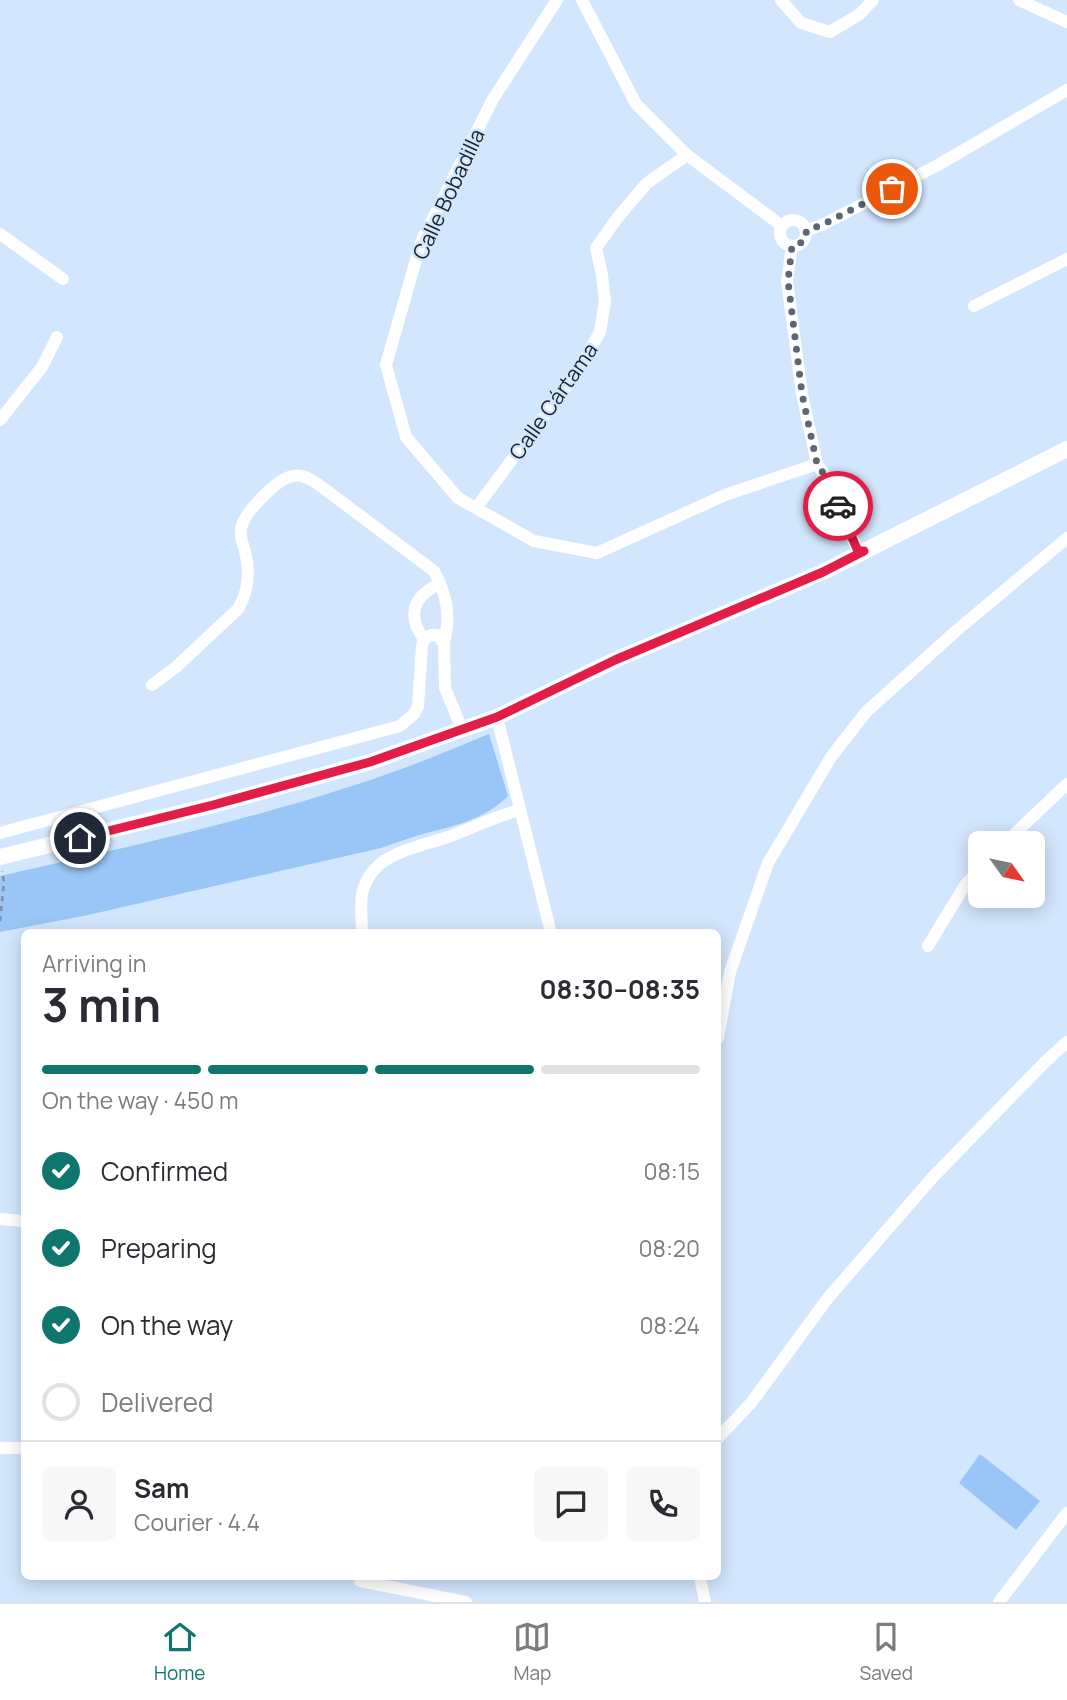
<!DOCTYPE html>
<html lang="en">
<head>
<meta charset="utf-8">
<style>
	body { margin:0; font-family:Manrope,sans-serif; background:#f7f7f7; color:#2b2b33; height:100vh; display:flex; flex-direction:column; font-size:26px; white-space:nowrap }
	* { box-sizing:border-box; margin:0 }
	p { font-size:23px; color:#7c7c81 }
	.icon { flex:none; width:38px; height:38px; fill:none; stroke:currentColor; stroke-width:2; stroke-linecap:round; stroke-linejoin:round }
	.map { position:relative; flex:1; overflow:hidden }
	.panel { position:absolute; left:21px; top:929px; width:700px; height:651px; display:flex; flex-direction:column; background:#fff; border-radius:10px; box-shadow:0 4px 18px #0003 }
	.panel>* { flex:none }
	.needle { width:46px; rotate:123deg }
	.fabs { position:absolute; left:968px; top:831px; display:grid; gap:14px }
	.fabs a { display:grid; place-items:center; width:77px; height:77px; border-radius:10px; background:#fff; box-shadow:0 4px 18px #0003; font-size:35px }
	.pin { position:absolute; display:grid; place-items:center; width:60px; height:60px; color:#fff; margin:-30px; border:4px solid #fff; border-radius:50%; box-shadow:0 2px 7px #0007 }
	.courier { position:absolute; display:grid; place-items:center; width:70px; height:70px; margin:-35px; border:5px solid #e11d48; border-radius:50%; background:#fff; color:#222; box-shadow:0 2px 9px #0007 }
	.headline em { font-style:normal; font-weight:700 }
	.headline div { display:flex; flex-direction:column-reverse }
	.headline { display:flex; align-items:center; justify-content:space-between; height:119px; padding:0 21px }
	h1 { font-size:46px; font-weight:700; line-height:52px }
	.bar { display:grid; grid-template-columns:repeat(4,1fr); gap:10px 7px; align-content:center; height:84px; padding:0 21px }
	.bar i { height:9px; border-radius:5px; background:#e1e1e2 }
	.bar .selected { background:#0f766e }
	.bar p { grid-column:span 4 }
	.line { display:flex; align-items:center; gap:18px; padding:0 21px; border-top:2px solid #e1e1e2 }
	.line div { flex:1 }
	.round { display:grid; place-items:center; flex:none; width:74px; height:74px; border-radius:10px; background:#f7f7f7 }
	ol { padding:0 21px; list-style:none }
	li { display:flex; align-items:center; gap:21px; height:77px }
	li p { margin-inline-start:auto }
	li .icon { padding:7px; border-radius:50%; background:#0f766e; color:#fff; stroke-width:4 }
	li:last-child { color:#7c7c81 }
	li i { width:38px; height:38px; border:4px solid #e1e1e2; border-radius:50% }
	.menu { display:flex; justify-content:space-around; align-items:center; height:98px; border-top:2px solid #e1e1e2; background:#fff; font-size:19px; color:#7c7c81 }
	.menu a { display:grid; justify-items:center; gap:4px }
	.menu .selected { color:#0f766e }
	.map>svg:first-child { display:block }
	.green { fill:#99c6f6 }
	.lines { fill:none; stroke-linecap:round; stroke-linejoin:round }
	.path { stroke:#7f8e9e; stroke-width:2.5; stroke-dasharray:5 5; stroke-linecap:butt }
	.minor { stroke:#fff; stroke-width:12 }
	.tertiary { stroke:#fff; stroke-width:16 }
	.done { stroke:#5b6774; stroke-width:7; stroke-dasharray:0 12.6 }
	.route { stroke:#e11d48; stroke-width:9 }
	.labels { text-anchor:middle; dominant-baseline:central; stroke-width:5; stroke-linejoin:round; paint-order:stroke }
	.street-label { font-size:21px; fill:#1b232b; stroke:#d2e6fd }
</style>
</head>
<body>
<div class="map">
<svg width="1067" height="1602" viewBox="0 0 1067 1602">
	<rect width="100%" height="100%" fill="#d2e6fd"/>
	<g class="green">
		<path d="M489,734l19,62c-24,24 -54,30 -85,38 -14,4 -28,9 -42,14l-293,67 -88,17v-56c119,-27 239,-53 355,-91 45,-14 90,-33 134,-51z"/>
		<path d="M980,1454l60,47 -24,29 -57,-47z"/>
	</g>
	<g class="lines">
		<path class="path" d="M0,921l4,-39 -2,-11"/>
		<g class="minor">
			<path d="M557,0l-64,99 -72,143 -35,123 20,72 52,61 76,43 63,12 128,-58 92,-31"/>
			<path d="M582,0l54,104 51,51 95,71"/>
			<path d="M781,0l20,23 29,9 30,-18 13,-14"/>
			<path d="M1019,0l48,22"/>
			<circle cx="793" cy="233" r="13"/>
			<path d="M807,230l15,-5 116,-60 129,-75"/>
			<path d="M0,234l63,45"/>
			<path d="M792,246l-5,35 15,113 15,70 9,13 32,74h6"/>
			<path d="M974,306l93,-47"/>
			<path d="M0,420l42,-53 15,-30"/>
			<path d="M476,508l101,-136 23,-40 5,-30 -3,-27 -6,-27 22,-31 29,-34 40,-28"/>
			<path d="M424,639c-18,-24 -10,-44 16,-55"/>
			<path d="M152,685l24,-18 62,-58c11,-18 12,-38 7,-58 -3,-9 -6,-17 -3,-26 5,-15 36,-47 51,-49 9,-2 17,3 25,8l116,87c13,25 17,44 10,72"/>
			<path d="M497,717l54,216"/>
			<path d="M0,833l400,-107 14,-12 4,-8 4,-60c1,-8 7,-12 15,-11l7,8 1,45 17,41"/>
			<path d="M1004,844l63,-60"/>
			<path d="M362,933c0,-12 -2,-27 0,-39 9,-41 53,-46 86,-57 25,-9 47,-21 72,-27"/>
			<path d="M928,946l37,-61 15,-16"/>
			<path d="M718,1038l12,-66 38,-109 63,-106 35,-45 90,-81 111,-93"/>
			<path d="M0,1219l24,2"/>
			<path d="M718,1438l33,-35 77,-105 104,-120 113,-116 22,-20"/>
			<path d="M0,1448h24"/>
			<path d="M700,1577l5,25"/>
			<path d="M360,1581l106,21"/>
			<path d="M999,1602l68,-89"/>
		</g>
		<path class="tertiary" d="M0,857l213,-52 157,-43 127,-45 118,-57 208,-88 244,-123"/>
	</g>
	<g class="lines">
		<path class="done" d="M838,506l-12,-29 -9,-13 -15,-70 -14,-113 4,-35 11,-4 4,-12 15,-5 70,-36"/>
		<path class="route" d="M80,838l133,-33 157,-43 127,-45 118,-57 208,-88 41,-21h-6l-20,-45"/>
	</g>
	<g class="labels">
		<g class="street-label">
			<text transform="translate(448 194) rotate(-65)">Calle Bobadilla</text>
			<text transform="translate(553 401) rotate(-55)">Calle Cártama</text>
		</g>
	</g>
</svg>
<div class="fabs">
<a><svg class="needle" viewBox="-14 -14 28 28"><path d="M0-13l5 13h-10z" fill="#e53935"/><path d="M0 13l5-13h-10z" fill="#7c7c81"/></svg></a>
</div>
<div class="pin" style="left:892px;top:189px;background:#ea580c"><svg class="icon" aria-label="bag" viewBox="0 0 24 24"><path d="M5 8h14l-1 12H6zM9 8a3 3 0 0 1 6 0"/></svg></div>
<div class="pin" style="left:80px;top:838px;background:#1f2937"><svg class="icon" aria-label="home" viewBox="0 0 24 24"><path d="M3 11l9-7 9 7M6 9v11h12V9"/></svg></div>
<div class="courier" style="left:838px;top:506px"><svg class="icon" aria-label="car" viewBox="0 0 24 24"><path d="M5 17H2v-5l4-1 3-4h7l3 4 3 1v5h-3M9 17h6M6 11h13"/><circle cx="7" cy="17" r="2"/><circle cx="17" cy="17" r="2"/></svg></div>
<section class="panel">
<div class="headline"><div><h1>3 min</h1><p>Arriving in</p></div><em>08:30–08:35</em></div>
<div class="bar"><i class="selected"></i><i class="selected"></i><i class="selected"></i><i></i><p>On the way · 450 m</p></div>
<ol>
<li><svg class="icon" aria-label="check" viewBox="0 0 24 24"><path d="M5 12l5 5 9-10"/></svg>Confirmed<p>08:15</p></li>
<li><svg class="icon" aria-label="check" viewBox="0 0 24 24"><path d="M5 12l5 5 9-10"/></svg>Preparing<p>08:20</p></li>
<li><svg class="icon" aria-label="check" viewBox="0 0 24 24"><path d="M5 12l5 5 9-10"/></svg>On the way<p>08:24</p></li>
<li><i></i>Delivered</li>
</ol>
<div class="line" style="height:126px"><a class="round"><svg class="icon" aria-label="person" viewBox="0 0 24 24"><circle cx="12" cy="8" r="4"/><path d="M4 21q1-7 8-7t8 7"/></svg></a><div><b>Sam</b><p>Courier · 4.4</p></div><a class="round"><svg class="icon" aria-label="chat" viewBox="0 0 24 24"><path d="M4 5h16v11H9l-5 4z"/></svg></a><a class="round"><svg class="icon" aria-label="phone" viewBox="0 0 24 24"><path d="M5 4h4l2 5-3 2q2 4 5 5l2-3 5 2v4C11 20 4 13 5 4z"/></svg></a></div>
</section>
</div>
<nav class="menu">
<a class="selected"><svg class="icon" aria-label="home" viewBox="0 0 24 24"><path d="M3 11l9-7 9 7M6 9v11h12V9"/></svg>Home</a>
<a><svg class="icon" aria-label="map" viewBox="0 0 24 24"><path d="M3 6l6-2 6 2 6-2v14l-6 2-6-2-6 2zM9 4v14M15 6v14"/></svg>Map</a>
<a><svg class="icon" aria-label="saved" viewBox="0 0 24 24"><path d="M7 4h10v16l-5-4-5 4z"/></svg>Saved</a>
</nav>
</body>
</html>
